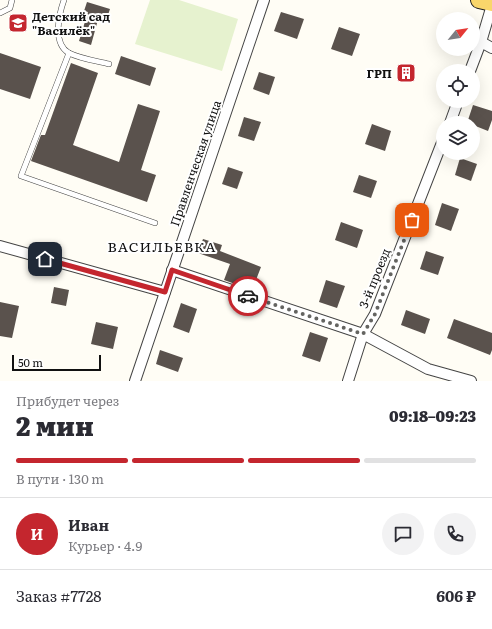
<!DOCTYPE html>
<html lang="ru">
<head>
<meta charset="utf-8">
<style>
	body { margin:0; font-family:Literata,serif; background:#f2f2f3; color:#2b2b33; height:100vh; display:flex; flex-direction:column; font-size:15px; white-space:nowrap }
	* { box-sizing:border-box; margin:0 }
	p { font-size:13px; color:#7c7c81 }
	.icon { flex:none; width:22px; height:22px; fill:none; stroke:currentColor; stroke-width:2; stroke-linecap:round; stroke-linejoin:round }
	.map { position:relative; height:381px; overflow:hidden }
	.drawer { display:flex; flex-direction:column; background:#fff; flex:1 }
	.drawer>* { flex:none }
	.needle { width:26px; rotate:60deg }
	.tools { position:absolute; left:436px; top:12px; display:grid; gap:8px }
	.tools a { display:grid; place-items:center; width:44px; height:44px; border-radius:50%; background:#fff; box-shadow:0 4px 16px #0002; font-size:20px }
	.scale { position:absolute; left:12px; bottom:10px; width:89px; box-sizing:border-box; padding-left:4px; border:2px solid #111; border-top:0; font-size:11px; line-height:14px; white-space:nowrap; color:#111; -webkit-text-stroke:3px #fff; paint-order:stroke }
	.pin { position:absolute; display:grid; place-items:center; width:34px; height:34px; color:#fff; margin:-17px; border-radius:8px; box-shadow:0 2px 6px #0006 }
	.courier { position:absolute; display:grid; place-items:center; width:40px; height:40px; margin:-20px; border:3px solid #c4262e; border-radius:50%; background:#fff; color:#222; box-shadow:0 1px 5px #0007 }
	.summary em { font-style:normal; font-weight:800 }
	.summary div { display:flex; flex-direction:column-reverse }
	.summary { display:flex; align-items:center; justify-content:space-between; height:68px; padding:0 16px }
	h1 { font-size:26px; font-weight:800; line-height:30px }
	.bar { display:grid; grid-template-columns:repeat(4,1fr); gap:6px 4px; align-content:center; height:48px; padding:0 16px }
	.bar i { height:5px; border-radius:3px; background:#e1e1e2 }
	.bar .active { background:#c4262e }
	.bar p { grid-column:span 4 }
	.line { display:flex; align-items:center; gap:10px; padding:0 16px; border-top:1px solid #e1e1e2 }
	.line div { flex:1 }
	.round { display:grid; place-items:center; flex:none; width:42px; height:42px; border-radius:21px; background:#f2f2f3 }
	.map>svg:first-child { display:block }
	.pitch { fill:#e6f2cf }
	.building { fill:#5a524d }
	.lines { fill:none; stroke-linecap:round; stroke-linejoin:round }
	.service-casing { stroke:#444; stroke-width:6 }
	.minor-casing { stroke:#444; stroke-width:12 }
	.primary-casing { stroke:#222; stroke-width:18 }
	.service { stroke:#fff; stroke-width:5 }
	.minor { stroke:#fff; stroke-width:10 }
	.primary { stroke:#f9d66b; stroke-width:16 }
	.done { stroke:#646461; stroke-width:4; stroke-dasharray:0 7.2 }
	.route { stroke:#c4262e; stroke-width:5 }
	.labels { text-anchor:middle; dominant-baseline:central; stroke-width:4; stroke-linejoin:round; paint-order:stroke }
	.poi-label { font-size:12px; font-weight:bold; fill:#111; stroke:#fff; text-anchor:start }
	.street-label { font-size:12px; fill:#111; stroke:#fff }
	.quarter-label { font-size:14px; letter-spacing:1px; fill:#111; stroke:#fff }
</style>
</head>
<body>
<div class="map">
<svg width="492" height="381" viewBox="0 0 492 381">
	<rect width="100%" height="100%" fill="#fffdf5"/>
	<path class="pitch" d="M150,0h29l59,19 -16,52 -87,-27z"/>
	<g class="building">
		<path d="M87,2l23,7 -3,9 -8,-2 -8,29 -12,-4 9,-29 -4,-1z"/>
		<path d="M281,12l23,7 -7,20 -23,-8z"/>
		<path d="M339,27l21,7 -8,22 -21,-7z"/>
		<path d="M0,53l41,14 -11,32 -30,-10z"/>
		<path d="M121,56l35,12 -6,18 -35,-12z"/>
		<path d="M71,63l27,10 -25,72 46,17 19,-58 22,7 -19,59 15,5 -9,27 -116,-41 10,-26h4z"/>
		<path d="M402,66l11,3 -4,12 -10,-3z"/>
		<path d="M259,72l16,5 -6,18 -16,-6z"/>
		<path d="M473,105l19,6v9l-4,11 -15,-6v-2h-6z"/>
		<path d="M244,117l17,5 -7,19 -16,-5z"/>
		<path d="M372,124l19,7 -6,20 -20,-7z"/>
		<path d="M460,158l17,6 -6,17 -16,-6z"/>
		<path d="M228,167l15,5 -6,17 -15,-5z"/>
		<path d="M359,175l18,6 -6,17 -18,-6z"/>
		<path d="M442,203l17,6 -8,22 -16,-6z"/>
		<path d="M341,222l22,8 -6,18 -22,-8z"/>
		<path d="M203,239l19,6 -2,6 41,16 -7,18 -14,-6 -2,6 -14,-5 6,-16 -32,-11z"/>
		<path d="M426,251l18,6 -6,18 -18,-6z"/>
		<path d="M326,280l19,6 -8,22 -18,-6z"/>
		<path d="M54,287l15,3 -3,16 -15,-3z"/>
		<path d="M0,302l19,4 -7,32 -12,-2z"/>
		<path d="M181,303l16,6 -8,24 -16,-6z"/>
		<path d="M406,310l24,9 -5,15 -24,-9z"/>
		<path d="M454,319l38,14v17l-2,5 -43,-17z"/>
		<path d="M96,322l22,5 -5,22 -22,-5z"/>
		<path d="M310,332l18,6 -8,24 -18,-6z"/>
		<path d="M160,350l23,8 -5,14 -22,-8z"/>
	</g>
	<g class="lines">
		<g class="service-casing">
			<g id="service">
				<path d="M64,0c-5,14 -12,43 5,53 12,6 28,8 40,11"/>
				<path d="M0,13l10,-5 2,-8"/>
				<path d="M69,53l-48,123 134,47"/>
			</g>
		</g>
		<g class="minor-casing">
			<g id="minor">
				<path d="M481,42l11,6"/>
				<path d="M470,71l11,-29 11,-37"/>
				<path d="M450,123l8,-22"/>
				<path d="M0,246l165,46"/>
				<path d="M172,270l191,64 65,35 43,12"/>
				<path d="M135,381l129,-381"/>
				<path d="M348,381l15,-47 12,-20 68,-174"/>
			</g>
		</g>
		<g class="primary-casing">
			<path id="primary" d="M479,0l13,3"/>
		</g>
		<use href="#service" class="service"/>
		<use href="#minor" class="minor"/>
		<use href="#primary" class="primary"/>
	</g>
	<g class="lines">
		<path class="done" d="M248,296l115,38 12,-20 37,-94"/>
		<path class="route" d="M45,259l120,33 7,-22 76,26"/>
	</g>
	<defs>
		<g id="school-square" transform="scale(1)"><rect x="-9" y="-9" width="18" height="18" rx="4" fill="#c4262e" stroke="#fff"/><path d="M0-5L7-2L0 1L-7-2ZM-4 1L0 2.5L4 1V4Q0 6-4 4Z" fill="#fff"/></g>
		<g id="building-square" transform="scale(1)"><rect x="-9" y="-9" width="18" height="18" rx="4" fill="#c4262e" stroke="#fff"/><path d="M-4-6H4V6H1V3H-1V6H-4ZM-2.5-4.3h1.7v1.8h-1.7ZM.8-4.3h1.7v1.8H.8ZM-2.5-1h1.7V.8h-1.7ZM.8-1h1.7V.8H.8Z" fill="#fff"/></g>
	</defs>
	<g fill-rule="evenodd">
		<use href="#school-square" x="18" y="23"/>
		<use href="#building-square" x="406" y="73"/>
	</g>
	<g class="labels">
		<g class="poi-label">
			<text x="32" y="16">Детский сад<tspan x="32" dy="14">"Василёк"</tspan></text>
			<text x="392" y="73" text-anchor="end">ГРП</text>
		</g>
		<g class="street-label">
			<text transform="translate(195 163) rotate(-71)">Правленческая улица</text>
			<text transform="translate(374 278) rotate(-68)">3-й проезд</text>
		</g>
		<g class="quarter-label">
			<text x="162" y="246">ВАСИЛЬЕВКА</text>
		</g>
	</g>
</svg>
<div class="tools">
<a><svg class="needle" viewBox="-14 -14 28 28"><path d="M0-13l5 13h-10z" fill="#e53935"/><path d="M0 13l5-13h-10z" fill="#7c7c81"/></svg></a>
<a><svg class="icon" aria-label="locate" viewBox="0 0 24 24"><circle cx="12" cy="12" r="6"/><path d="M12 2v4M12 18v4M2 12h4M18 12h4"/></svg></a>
<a><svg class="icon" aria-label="layers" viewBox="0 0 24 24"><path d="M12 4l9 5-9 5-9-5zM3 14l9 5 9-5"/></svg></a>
</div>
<div class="scale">50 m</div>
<div class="pin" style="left:412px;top:220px;background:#ea580c"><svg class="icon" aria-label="bag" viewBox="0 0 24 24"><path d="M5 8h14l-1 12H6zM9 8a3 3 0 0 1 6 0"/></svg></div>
<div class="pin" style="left:45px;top:259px;background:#1f2937"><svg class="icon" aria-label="home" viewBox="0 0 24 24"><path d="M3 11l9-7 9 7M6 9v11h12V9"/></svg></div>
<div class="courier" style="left:248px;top:296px"><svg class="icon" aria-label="car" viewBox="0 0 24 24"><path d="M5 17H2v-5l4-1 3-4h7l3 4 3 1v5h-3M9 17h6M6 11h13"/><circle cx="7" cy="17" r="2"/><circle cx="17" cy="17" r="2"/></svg></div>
</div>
<section class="drawer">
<div class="summary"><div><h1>2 мин</h1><p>Прибудет через</p></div><em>09:18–09:23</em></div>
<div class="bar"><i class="active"></i><i class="active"></i><i class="active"></i><i></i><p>В пути · 130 m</p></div>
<div class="line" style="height:72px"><b class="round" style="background:#c4262e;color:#fff">И</b><div><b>Иван</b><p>Курьер · 4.9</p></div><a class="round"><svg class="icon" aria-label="chat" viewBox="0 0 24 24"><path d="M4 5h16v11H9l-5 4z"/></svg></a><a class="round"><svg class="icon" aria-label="phone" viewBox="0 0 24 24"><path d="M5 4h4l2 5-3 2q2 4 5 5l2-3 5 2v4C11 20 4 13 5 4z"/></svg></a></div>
<div class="line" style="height:52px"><div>Заказ #7728</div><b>606 ₽</b></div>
</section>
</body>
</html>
